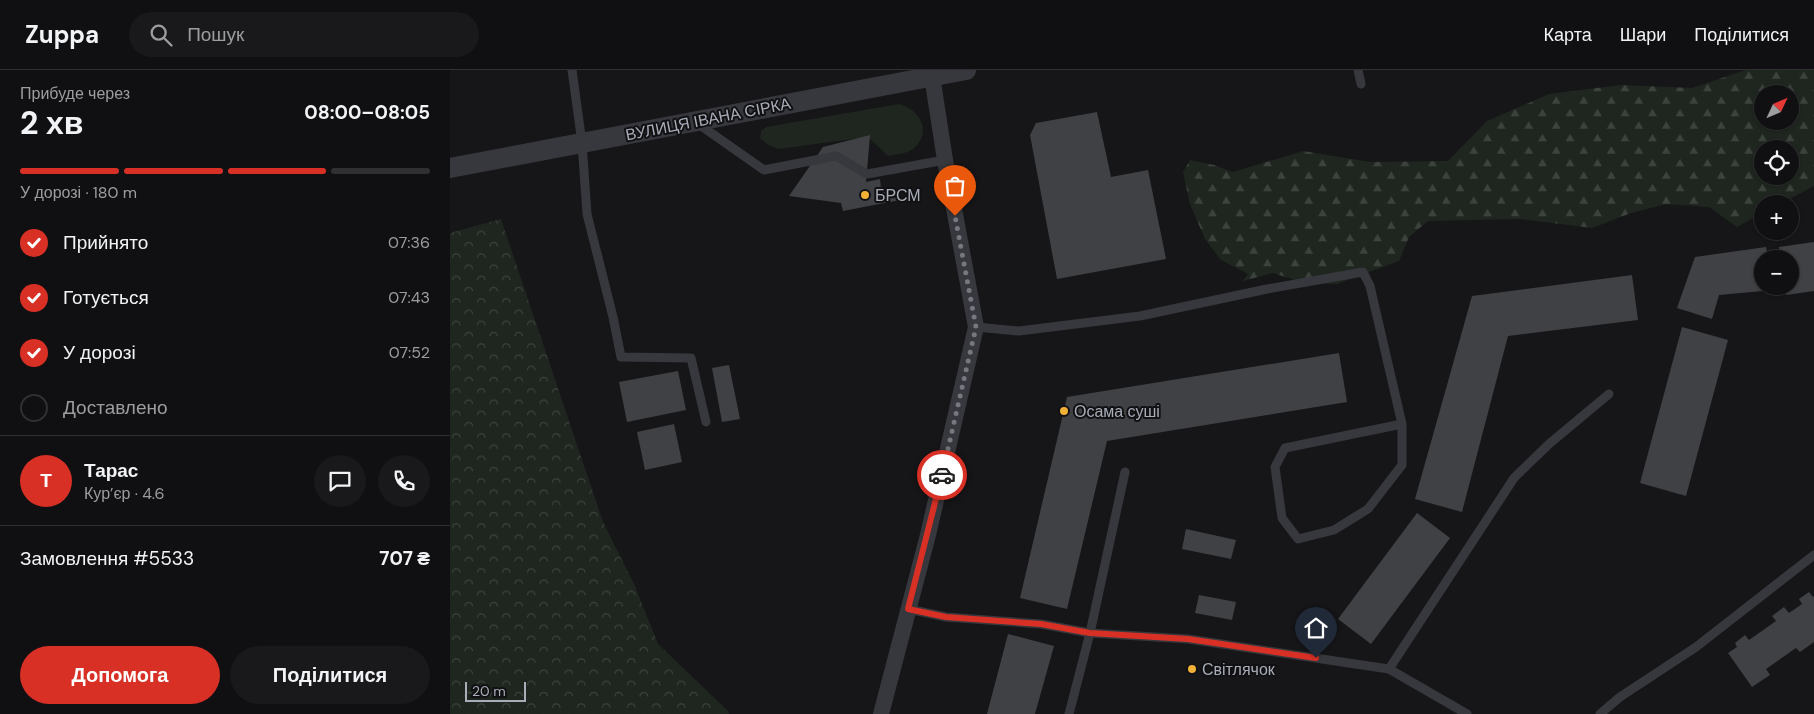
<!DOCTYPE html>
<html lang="uk">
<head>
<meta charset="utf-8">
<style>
	body { margin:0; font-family:"DM Sans",sans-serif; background:#19191b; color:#f1f3f6; height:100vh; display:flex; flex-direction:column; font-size:19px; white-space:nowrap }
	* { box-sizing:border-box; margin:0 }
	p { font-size:16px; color:#9c9d9f }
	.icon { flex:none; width:28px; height:28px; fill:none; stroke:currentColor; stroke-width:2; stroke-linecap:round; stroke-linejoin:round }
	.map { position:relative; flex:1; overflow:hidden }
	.details { display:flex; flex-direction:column; background:#101012; width:450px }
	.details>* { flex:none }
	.needle { width:32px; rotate:46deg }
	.tools { position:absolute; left:1304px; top:15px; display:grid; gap:10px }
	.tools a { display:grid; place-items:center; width:45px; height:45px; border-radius:50%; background:#101012; box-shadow:0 1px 4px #0004,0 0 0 1px #303032; font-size:25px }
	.scale { position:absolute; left:15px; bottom:12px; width:61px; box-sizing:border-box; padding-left:5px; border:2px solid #a8adb8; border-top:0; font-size:14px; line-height:18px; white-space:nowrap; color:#a8adb8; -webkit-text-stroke:4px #111113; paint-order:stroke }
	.pin { position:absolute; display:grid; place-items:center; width:42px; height:42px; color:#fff; margin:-51px -21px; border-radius:50% 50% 50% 0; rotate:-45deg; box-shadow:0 0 5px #0007 }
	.pin .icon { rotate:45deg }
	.courier { position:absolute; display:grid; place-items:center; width:50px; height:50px; margin:-25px; border:4px solid #d93025; border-radius:50%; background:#fff; color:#222; box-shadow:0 1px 6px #0007 }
	.headline em { font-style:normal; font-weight:700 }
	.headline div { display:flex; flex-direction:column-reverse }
	.headline { display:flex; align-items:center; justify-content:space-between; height:85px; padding:0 20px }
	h1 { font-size:32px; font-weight:700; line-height:38px }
	.bar { display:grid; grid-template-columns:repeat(4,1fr); gap:8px 5px; align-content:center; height:60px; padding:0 20px }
	.bar i { height:6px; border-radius:4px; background:#303032 }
	.bar .on { background:#d93025 }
	.bar p { grid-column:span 4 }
	.line { display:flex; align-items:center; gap:12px; padding:0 20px; border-top:1px solid #303032 }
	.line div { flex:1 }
	.round { display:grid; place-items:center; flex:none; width:52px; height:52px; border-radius:26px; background:#19191b }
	ol { padding:0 20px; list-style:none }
	li { display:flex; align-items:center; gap:15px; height:55px }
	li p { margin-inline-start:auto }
	li .icon { padding:5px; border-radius:50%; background:#d93025; color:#fff; stroke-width:4 }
	li:last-child { color:#9c9d9f }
	li i { width:28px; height:28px; border:2px solid #303032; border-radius:50% }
	.cta { display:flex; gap:10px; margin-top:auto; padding:10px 20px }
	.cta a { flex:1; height:58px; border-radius:30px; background:#d93025; color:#fff; font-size:20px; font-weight:700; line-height:58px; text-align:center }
	.cta a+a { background:#19191b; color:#f1f3f6 }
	header { display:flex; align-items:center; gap:30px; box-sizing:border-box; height:70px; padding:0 25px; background:#101012; border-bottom:1px solid #303032 }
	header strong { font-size:24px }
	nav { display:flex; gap:28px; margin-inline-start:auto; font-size:18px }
	.search { width:350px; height:45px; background:#19191b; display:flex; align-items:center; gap:12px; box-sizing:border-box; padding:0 18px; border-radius:28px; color:#9c9d9f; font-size:19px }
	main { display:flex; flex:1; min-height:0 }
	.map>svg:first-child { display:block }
	.grass { fill:#1e261f }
	.forest { fill:url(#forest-firs); fill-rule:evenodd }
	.park { fill:url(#park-crowns) }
	.building { fill:#404145 }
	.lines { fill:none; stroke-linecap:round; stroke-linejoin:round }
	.service { stroke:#37383d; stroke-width:9 }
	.minor { stroke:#37383d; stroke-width:16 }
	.tertiary { stroke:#37383d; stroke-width:20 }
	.done { stroke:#757880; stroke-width:5; stroke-dasharray:0 9 }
	.route { stroke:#d93025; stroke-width:6 }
	.poi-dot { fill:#f2b134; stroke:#111113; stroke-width:2 }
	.labels { text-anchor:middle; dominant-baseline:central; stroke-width:4; stroke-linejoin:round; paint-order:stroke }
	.street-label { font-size:16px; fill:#a8adb8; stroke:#111113 }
	.poi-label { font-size:16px; fill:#a8adb8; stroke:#111113; text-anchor:start }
</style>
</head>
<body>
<header>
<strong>Zuppa</strong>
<div class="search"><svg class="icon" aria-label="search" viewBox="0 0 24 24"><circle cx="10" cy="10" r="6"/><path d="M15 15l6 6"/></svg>Пошук</div>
<nav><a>Карта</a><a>Шари</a><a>Поділитися</a></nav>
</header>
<main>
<section class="details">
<div class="headline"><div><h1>2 хв</h1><p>Прибуде через</p></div><em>08:00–08:05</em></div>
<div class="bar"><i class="on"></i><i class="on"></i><i class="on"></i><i></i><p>У дорозі · 180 m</p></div>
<ol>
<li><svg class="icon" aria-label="check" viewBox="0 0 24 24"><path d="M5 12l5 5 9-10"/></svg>Прийнято<p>07:36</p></li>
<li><svg class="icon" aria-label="check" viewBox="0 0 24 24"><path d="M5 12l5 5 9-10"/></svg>Готується<p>07:43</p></li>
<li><svg class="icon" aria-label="check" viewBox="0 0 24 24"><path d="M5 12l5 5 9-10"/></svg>У дорозі<p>07:52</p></li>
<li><i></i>Доставлено</li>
</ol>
<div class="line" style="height:90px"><b class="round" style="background:#d93025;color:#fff">Т</b><div><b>Тарас</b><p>Кур’єр · 4.6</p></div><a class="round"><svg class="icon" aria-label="chat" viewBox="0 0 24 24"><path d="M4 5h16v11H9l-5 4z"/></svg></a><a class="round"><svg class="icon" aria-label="phone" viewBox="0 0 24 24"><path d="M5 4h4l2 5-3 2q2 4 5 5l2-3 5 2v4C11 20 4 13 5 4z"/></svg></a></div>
<div class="line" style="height:65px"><div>Замовлення #5533</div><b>707 ₴</b></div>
<div class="cta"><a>Допомога</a><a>Поділитися</a></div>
</section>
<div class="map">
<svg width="1364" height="644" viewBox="0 0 1364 644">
	<defs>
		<pattern id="forest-firs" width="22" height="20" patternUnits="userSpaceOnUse" patternTransform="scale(1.25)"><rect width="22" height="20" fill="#1e261f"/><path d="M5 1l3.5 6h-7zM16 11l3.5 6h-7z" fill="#3c433d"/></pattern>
		<pattern id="park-crowns" width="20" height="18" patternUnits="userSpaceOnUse" patternTransform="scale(1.25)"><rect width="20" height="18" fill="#1e261f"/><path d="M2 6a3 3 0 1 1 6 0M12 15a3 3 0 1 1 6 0" fill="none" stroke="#3c433d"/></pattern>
	</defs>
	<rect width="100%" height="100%" fill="#161618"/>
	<path class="grass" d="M449,34c20,5 34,27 15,44 -7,6 -17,6 -26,8l-20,-19 -90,12 -10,-4 -8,-7 1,-7 5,-4z"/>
	<path class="forest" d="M1296,0h68v116l-34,18h-18v9l-25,14 -28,-20 -43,-3 -35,9 -39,15 -72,-9 -92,2 -19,16 -10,24 -62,23 -33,-1 -31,-10 -30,8 5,-7 -27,-14 -16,-21 -15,-35 -7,-32 7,-12 24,5 19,7 70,-21 67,11 78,-1 39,-40 62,-27 72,-9 71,3zM1312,24h28v27h-28zM1312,79h28v27h-28z"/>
	<path class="park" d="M51,149l102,303 31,62 24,60 70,67 1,3h-279v-481z"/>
	<g class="building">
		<path d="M647,42l14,65 37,-7 18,89 -109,20 -27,-144 6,-12z"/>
		<path d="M420,65l-4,47 14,-3 1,9 19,12 -57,11 -2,-8 -52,-7 34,-49z"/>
		<path d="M1364,172v49l-28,4 -2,-9h6v-27h-9l-2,-12z"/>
		<path d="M1316,177l2,12h-6v27h10l1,4 -54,5 -7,24 -35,-11 18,-51z"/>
		<path d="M1182,205l6,45 -130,16 -46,176 -47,-13 57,-203z"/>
		<path d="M1232,257l46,13 -42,156 -46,-13z"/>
		<path d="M889,283l8,49 -240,39 -40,168 -47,-11 47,-201z"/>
		<path d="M279,295l11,54 -18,3 -10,-54z"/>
		<path d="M228,301l8,39 -59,12 -8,-40z"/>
		<path d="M224,354l8,38 -37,8 -8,-38z"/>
		<path d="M967,443l33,25 -79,106 -33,-25z"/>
		<path d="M736,459l50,11 -5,19 -49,-10z"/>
		<path d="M1359,522l4,5 1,-1v46l-14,10 -4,-4 -30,21 4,6 -18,12 -24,-34 9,-6 -2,-4 10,-8 4,5 27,-19 -4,-5 12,-9 5,6 13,-9 -3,-5z"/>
		<path d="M749,525l37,7 -4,18 -37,-7z"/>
		<path d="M558,564l46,12 -19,68h-48z"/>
	</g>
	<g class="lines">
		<g class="service">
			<path d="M122,0l10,73 5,71 26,103 8,40 70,1 15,64"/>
			<path d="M908,0l3,14"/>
			<path d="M247,53l67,47 72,-14 31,18 78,-14"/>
			<path d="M526,257l43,4 121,-15 127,-27 96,-17 7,14 32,138v41l-34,44 -34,21 -36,9 -16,-21 -7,-51 10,-19 117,-24"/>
			<path d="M458,539l38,8 95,7 49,9 98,6 201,30 125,-191 35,-34 60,-50"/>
			<path d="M939,599l78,45"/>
			<path d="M619,644l21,-81 35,-161"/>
			<path d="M1150,644l20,-17 76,-50 118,-92"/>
		</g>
		<path class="minor" d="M431,644l47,-179 48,-208 -31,-167 -13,-84"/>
		<path class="tertiary" d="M0,98l516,-98"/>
	</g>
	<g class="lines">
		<path class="done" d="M492,405l34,-148 -21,-111"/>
		<path class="route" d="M492,405l-34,134 38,8 95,7 49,9 98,6 128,19"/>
	</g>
	<g class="poi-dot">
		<circle cx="415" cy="125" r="5"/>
		<circle cx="614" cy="341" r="5"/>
		<circle cx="742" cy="599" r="5"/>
	</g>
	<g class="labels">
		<g class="street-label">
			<text transform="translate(258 49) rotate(-11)">ВУЛИЦЯ ІВАНА СІРКА</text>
		</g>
		<g class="poi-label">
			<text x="425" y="125">БРСМ</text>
			<text x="624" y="341">Осама суші</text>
			<text x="752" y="599">Світлячок</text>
		</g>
	</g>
</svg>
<div class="tools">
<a><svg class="needle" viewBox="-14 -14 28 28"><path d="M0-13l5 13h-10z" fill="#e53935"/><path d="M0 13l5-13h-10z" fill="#9c9d9f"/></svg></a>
<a><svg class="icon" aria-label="locate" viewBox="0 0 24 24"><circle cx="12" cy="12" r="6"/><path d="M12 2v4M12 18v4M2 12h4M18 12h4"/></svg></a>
<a>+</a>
<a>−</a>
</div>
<div class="scale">20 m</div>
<div class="pin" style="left:505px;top:146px;background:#ea580c"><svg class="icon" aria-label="bag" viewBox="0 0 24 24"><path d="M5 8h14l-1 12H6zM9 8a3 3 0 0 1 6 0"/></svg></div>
<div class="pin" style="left:866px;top:588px;background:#1f2937"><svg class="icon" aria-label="home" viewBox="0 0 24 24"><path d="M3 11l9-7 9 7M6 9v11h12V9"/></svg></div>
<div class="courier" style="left:492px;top:405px"><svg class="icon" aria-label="car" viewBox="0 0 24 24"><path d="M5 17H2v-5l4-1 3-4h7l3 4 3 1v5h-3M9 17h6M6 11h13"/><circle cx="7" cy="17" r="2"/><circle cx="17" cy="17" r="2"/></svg></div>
</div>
</main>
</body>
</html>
